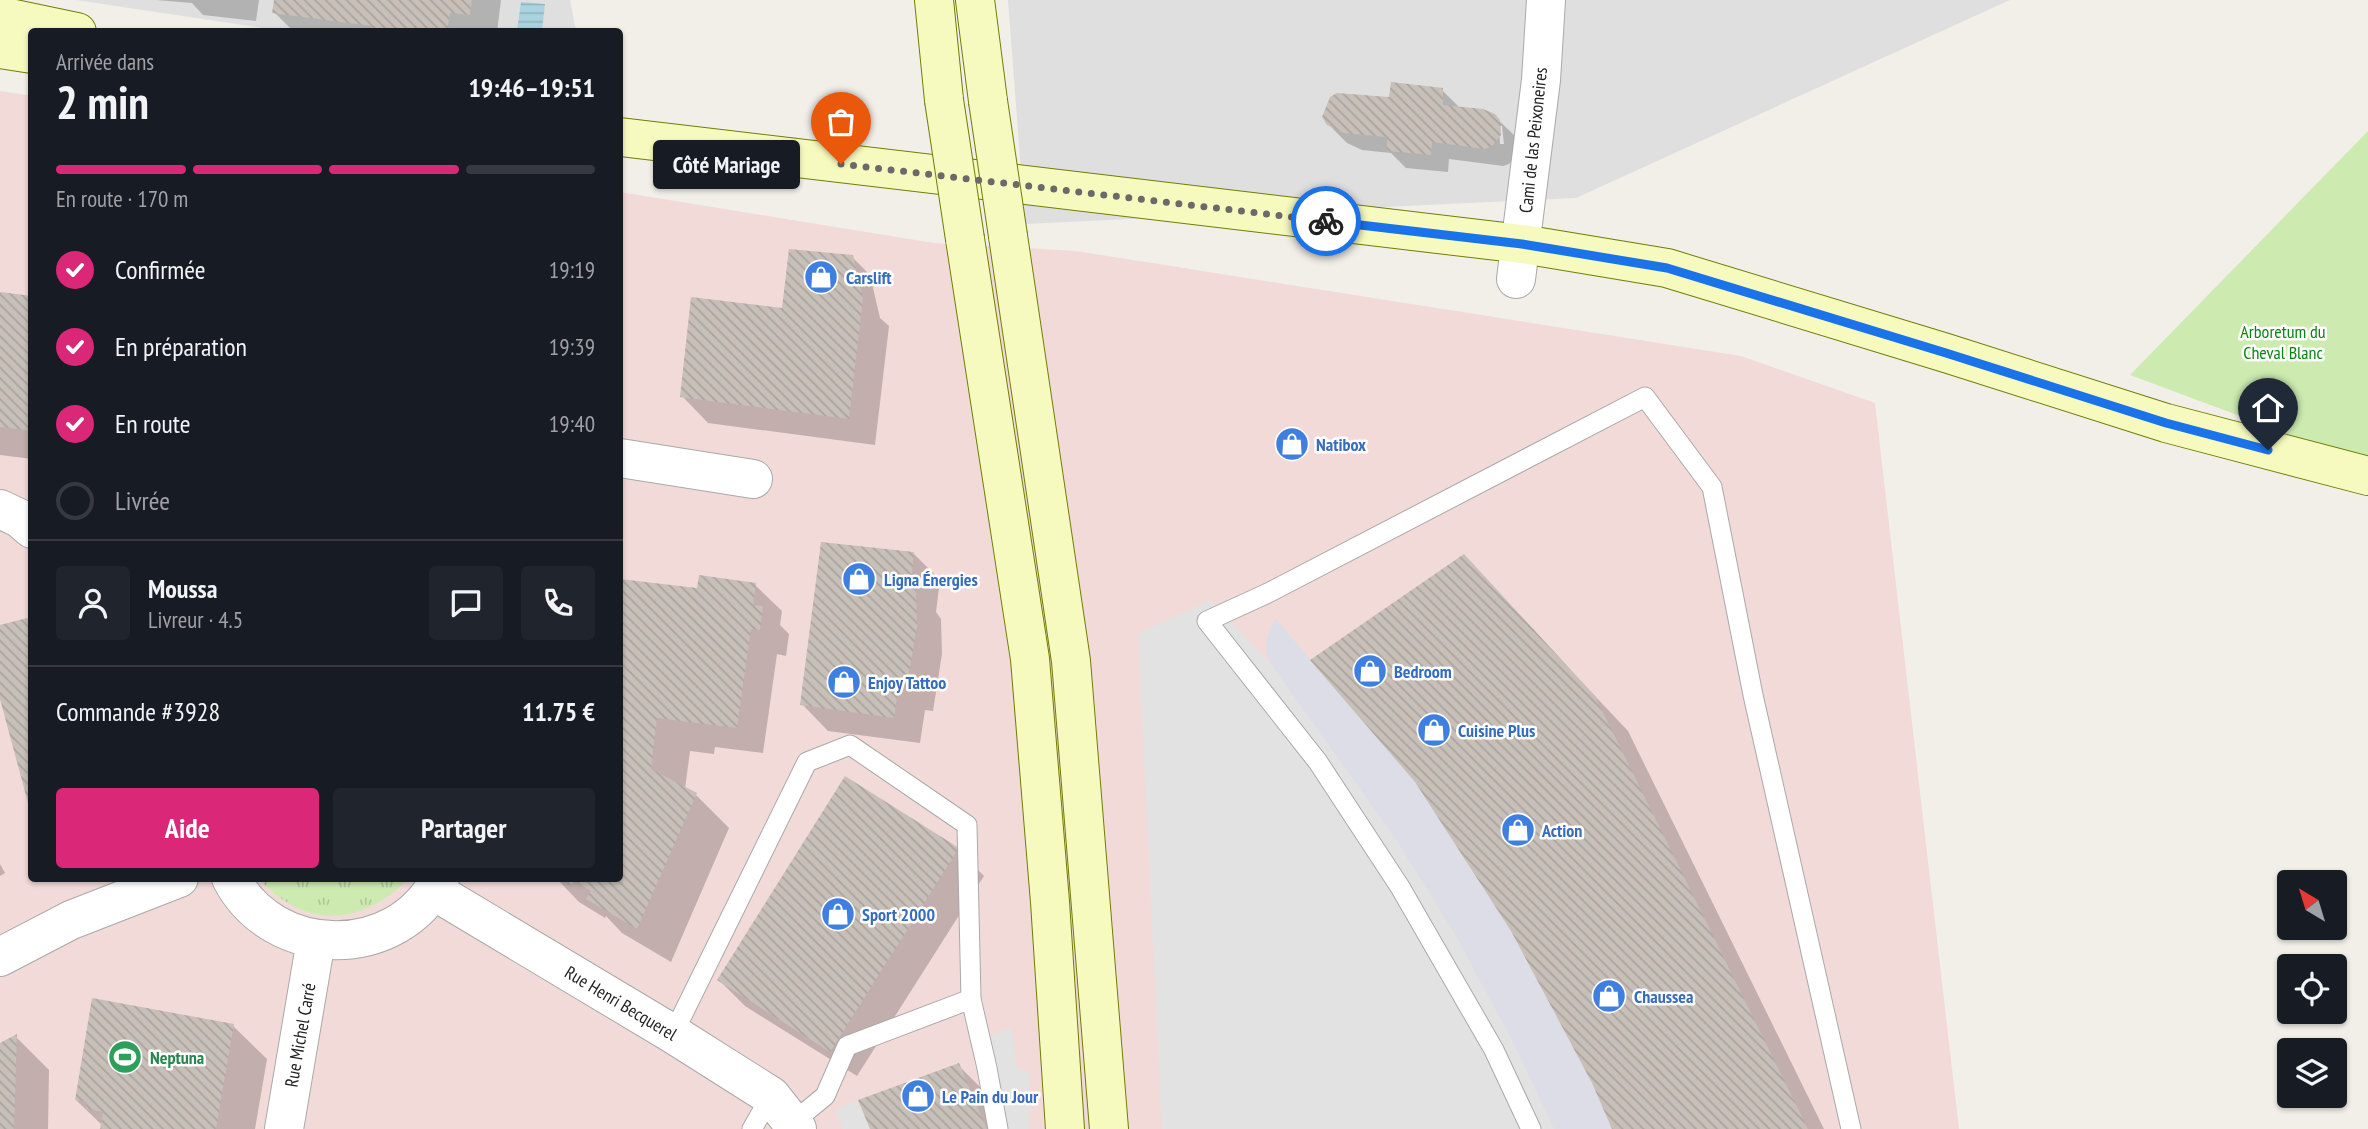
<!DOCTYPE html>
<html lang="fr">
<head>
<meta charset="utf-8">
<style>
	body { margin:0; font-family:"PT Sans Narrow",sans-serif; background:#20242c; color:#f1f3f6; height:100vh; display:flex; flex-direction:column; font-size:26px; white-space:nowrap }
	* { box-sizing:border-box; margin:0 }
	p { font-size:23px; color:#9ea1a6 }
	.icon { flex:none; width:38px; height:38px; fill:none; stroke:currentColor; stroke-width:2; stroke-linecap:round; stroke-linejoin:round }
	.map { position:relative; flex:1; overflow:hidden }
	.panel { position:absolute; left:28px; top:28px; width:595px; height:854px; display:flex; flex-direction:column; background:#171b24; border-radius:7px; box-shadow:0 2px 5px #0004 }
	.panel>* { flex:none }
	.needle { width:46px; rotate:322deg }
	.buttons { position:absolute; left:2277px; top:870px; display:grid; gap:14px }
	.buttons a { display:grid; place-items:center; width:70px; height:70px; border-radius:7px; background:#171b24; box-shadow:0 2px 5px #0004; font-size:35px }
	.pin { position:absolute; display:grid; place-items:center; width:60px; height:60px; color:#fff; margin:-72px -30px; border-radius:50% 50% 50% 0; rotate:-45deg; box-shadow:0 0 7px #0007 }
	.pin .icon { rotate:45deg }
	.courier { position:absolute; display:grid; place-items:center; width:70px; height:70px; margin:-35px; border:5px solid #1a73e8; border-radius:50%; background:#fff; color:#222; box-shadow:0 2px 9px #0007 }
	.bubble { position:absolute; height:49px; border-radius:7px; background:#171b24; box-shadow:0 2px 5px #0004; font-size:23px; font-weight:700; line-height:49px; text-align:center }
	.head em { font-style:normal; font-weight:700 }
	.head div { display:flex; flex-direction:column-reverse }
	.head { display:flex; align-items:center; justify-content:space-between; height:119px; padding:0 28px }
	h1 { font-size:46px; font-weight:700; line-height:52px }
	.bar { display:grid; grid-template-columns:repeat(4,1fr); gap:10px 7px; align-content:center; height:84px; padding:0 28px }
	.bar i { height:9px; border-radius:5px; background:#363941 }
	.bar .selected { background:#db2777 }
	.bar p { grid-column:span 4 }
	.line { display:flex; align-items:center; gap:18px; padding:0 28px; border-top:2px solid #363941 }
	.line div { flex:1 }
	.round { display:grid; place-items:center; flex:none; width:74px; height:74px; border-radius:7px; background:#20242c }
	ol { padding:0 28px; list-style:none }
	li { display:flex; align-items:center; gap:21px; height:77px }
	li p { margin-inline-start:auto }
	li .icon { padding:7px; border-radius:50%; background:#db2777; color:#fff; stroke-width:4 }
	li:last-child { color:#9ea1a6 }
	li i { width:38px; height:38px; border:4px solid #363941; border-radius:50% }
	.action { display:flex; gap:14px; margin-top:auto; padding:14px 28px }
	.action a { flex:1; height:80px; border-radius:7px; background:#db2777; color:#fff; font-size:28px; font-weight:700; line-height:80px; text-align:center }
	.action a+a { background:#20242c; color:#f1f3f6 }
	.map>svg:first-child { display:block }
	.residential { fill:#e0dfdf }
	.commercial { fill:#f2dad9 }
	.grass { fill:url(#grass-tufts) }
	.garden { fill:#cdebb0 }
	.parking { fill:#e2e2e2 }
	.plaza { fill:#dddde8 }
	.water { fill:url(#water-rules) }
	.shadow { fill:#0003; fill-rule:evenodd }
	.building { fill:url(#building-back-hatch) }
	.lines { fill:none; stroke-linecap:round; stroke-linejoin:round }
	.lane-casing { stroke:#a9a9a9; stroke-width:21 }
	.street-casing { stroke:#a9a9a9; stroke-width:40 }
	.secondary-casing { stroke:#707d05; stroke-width:40 }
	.lane { stroke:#fff; stroke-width:19 }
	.street { stroke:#fff; stroke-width:38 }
	.secondary { stroke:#f7fabf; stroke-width:38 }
	.secondary-bridge-casing { stroke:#707d05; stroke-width:40; stroke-linecap:butt }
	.secondary-bridge { stroke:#f7fabf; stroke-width:38 }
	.done { stroke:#6b6a68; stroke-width:7; stroke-dasharray:0 12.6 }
	.route { stroke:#1a73e8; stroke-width:9 }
	.labels { text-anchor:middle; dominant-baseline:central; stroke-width:5; stroke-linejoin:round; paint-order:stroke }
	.street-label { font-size:18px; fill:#222; stroke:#fff }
	.shop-label { font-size:18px; font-weight:bold; fill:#366cbe; stroke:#fff; text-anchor:start }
	.park-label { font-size:18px; fill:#0c8416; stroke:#fff }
	.leisure-label { font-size:18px; font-weight:bold; fill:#27864d; stroke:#fff; text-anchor:start }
</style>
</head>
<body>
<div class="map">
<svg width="2368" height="1129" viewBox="0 0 2368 1129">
	<defs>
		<pattern id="grass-tufts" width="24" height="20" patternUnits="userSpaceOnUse" patternTransform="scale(1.75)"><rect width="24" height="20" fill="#cdebb0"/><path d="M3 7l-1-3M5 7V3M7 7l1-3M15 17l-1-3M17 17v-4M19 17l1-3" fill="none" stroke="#b0c997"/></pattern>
		<pattern id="water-rules" width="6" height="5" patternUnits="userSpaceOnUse" patternTransform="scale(1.75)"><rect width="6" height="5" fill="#aad3df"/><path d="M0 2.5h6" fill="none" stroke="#92b5bf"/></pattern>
		<pattern id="building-back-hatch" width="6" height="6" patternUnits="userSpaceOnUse" patternTransform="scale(1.75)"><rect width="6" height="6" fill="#c7bfb8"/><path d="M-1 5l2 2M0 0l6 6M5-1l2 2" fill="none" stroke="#aba49e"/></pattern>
	</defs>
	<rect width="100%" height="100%" fill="#f2efe9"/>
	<g class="residential">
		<path d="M76,0h494l6,31 -287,1z"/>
		<path d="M1008,0h1002l-434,198 -551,26z"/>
	</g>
	<path class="commercial" d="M0,91l32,5v782h588v-686l314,51 142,8 665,105 134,47 84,726h-1959z"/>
	<path class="grass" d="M259,879h149c-47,48 -103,50 -149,0z"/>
	<path class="garden" d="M2368,131v328l-21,-3 -217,-81z"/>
	<g class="parking">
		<path d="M1210,600l61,64 126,177 59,95 57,106 41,87h-392l-24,-495z"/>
		<path d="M1011,1027l6,41 13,6 -1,55h-31l-11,-91z"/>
		<path d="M858,1100l12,29h-27l-8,-19z"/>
	</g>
	<path class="plaza" d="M1275,618l140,164 96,149 81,152 20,46h-58l-41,-87 -57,-106 -59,-95 -126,-177 -4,-10v-17z"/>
	<path class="water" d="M521,2l24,2 -3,27h-25z"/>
	<g class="shadow">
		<path d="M156,0h103l-3,21 -53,-6 -11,-12z"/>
		<path d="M275,0h226l-4,32 -205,-2 -18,-18z"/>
		<path d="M1442,90l18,18 34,8 19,18 4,6 1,13 -9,11 -6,2 -54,-7 -1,13 -42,-4 -15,-15 -29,-3 -15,-7 -19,-19 62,-26zM1499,126h3l2,18h-4z"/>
		<path d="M852,257l18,18 10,43 9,8 -14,119 -167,-22 -26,-27z"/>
		<path d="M0,294l32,4v161l-32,-4z"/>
		<path d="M914,554l26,26 -4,32 5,7 1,35 -9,57 -8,-1 -5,33 -92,-12 -26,-27z"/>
		<path d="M1464,557l164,174 196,398h-211z"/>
		<path d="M620,581l76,9 59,-5 27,26 -2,14 9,9 -3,22 -9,-2 -14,99 -48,-6 -1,7 -24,-3 -5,38 10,5 34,34 -58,134 -49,-29 -16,-17 -1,2 -26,-16 -23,-24h64z"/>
		<path d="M958,850l26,26 -127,200 -112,-70 -26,-26z"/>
		<path d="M0,864l5,9 -5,3z"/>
		<path d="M233,1026l34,33 -12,70h-153l1,-3 -27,-26z"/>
		<path d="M16,1037l33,33 -1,59h-48v-84z"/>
		<path d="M959,1066l26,26 16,37h-129z"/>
	</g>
	<g class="building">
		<path d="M274,0h198l-2,15 -20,-2 -3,19h-76l1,-6 -100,-13z"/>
		<path d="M1391,82l52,6v17l40,4 12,5 5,6 1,15 -9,11 -7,3 -53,-7 -1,13 -44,-4v-14l-44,-4 -16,-8 -5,-8 8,-20 7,-4 52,4z"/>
		<path d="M789,249l64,6 10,43 -14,121 -169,-22 11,-100 91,11z"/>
		<path d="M0,292l32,4v135l-32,-4z"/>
		<path d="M821,542l93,10 -3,33 5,6 1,36 -10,58 -8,-1 -5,34 -94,-13z"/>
		<path d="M1464,554l131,142 213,433h-196l-20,-46 -81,-152 -96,-149 -105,-122z"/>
		<path d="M699,575l57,8 -3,22 10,1 -3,24 -9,-1 -14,99 -80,-10 -6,51 46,24 -60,136 -51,-30 5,-8 -17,-10 -3,5 -12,-8h61v-299l77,9z"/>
		<path d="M27,618l5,4 -1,192 -31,-115v-74z"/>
		<path d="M845,776l114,72 -129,204 -113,-72z"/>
		<path d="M92,998l142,26 -18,105h-116l3,-17 -17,-3 1,-7 -12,-2z"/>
		<path d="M17,1034l-3,95h-14v-86z"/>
		<path d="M959,1063l28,66h-117l-12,-29z"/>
	</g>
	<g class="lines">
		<g class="lane-casing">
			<g id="lane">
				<path d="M673,1034l134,-272 43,-17 117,80 4,174 16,69 11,61"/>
				<path d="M792,1123l33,-27 22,-50 124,-47"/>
				<path d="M752,1129l19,-33"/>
				<path d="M1531,1129l-37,-79 -94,-163 -82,-125 -111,-141 61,-28 377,-196 67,90 41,208 98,434"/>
			</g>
		</g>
		<g class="street-casing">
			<g id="street">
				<path d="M1516,279l25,-199 5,-80"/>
				<path d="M620,458l133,21"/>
				<path d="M0,509l19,9 13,11"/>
				<path d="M231,878c42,82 167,84 209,0"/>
				<path d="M434,891l239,143 98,62 26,33"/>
				<path d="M0,957l71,-37 108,-42"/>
				<path d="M284,1129l32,-189"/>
			</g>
		</g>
		<g class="secondary-casing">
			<g id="secondary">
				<path d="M934,0l10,100"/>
				<path d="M975,0l13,101"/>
				<path d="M0,16l77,16"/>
				<path d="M0,49l32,5"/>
				<path d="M620,137l902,107 145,24 279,85 220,70 202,53"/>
				<path d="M1008,236l63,425 38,468"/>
				<path d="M965,239l65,420 20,243 15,227"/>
			</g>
		</g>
		<use href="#lane" class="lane"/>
		<use href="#street" class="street"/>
		<use href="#secondary" class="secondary"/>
		<g class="secondary-bridge-casing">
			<g id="secondary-bridge">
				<path d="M944,100l21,139"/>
				<path d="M988,101l20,135"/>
			</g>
		</g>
		<use href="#secondary-bridge" class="secondary-bridge"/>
	</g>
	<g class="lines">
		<path class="done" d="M841,164l485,57"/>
		<path class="route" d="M1326,221l196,23 145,24 279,85 220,70 102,27"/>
	</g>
	<defs>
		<g id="shop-disc" transform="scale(1.75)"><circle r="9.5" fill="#3f7fe0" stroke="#fff"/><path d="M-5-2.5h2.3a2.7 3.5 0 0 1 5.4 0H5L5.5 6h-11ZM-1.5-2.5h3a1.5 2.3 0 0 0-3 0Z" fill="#fff"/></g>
		<g id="stadium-disc" transform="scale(1.75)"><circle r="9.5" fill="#2e9e5b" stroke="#fff"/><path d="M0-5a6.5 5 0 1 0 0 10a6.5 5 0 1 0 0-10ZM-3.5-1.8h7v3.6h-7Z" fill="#fff"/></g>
	</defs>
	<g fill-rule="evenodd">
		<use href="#shop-disc" x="821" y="277"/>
		<use href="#shop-disc" x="1292" y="444"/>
		<use href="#shop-disc" x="859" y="579"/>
		<use href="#shop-disc" x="1370" y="671"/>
		<use href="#shop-disc" x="844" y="682"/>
		<use href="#shop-disc" x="1434" y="730"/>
		<use href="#shop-disc" x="1518" y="830"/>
		<use href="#shop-disc" x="838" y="914"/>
		<use href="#shop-disc" x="1609" y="996"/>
		<use href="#stadium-disc" x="125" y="1057"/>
		<use href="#shop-disc" x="918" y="1096"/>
	</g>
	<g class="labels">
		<g class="street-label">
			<text transform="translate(1533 140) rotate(-84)">Cami de las Peixoneires</text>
			<text transform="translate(621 1003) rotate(31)">Rue Henri Becquerel</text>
			<text transform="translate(300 1035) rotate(-80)">Rue Michel Carré</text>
		</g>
		<g class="shop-label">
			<text x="846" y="277">Carslift</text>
			<text x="1316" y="444">Natibox</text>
			<text x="884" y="579">Ligna Énergies</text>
			<text x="1394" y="671">Bedroom</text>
			<text x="868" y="682">Enjoy Tattoo</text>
			<text x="1458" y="730">Cuisine Plus</text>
			<text x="1542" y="830">Action</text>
			<text x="862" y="914">Sport 2000</text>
			<text x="1634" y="996">Chaussea</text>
			<text x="942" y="1096">Le Pain du Jour</text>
		</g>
		<g class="park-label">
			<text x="2283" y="331">Arboretum du<tspan x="2283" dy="21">Cheval Blanc</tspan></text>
		</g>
		<g class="leisure-label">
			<text x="150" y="1057">Neptuna</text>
		</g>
	</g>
</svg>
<div class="buttons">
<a><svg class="needle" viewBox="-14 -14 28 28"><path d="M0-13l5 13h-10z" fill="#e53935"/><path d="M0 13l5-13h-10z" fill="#9ea1a6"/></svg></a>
<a><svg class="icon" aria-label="locate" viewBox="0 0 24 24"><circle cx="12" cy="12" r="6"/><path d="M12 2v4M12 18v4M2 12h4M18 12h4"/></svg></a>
<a><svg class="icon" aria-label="layers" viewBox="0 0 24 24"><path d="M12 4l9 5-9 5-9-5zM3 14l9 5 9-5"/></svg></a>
</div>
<div class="pin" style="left:841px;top:164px;background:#ea580c"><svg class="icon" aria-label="bag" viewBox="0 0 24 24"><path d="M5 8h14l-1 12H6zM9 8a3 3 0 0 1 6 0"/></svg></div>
<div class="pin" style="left:2268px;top:450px;background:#1f2937"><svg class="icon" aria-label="home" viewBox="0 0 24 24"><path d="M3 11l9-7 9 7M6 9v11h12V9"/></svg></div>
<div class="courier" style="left:1326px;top:221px"><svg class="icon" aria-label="bike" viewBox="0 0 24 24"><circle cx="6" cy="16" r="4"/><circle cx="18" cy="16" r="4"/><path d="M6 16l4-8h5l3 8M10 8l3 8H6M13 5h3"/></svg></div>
<div class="bubble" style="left:653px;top:140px;width:147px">Côté Mariage</div>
<section class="panel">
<div class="head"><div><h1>2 min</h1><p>Arrivée dans</p></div><em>19:46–19:51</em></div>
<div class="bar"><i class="selected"></i><i class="selected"></i><i class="selected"></i><i></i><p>En route · 170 m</p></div>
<ol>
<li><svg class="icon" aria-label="check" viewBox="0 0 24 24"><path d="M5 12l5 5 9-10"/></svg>Confirmée<p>19:19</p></li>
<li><svg class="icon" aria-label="check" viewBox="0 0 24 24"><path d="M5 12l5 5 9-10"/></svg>En préparation<p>19:39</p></li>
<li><svg class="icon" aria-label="check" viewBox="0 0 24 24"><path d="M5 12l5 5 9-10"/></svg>En route<p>19:40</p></li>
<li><i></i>Livrée</li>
</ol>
<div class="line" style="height:126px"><a class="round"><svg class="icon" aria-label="person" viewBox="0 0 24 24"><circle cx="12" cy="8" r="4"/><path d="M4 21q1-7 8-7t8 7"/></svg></a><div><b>Moussa</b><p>Livreur · 4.5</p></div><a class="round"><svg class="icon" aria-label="chat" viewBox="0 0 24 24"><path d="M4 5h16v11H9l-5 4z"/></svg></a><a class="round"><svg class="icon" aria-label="phone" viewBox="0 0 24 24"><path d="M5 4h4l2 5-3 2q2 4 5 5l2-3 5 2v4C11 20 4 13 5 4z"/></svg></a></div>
<div class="line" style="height:91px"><div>Commande #3928</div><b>11.75 €</b></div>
<div class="action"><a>Aide</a><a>Partager</a></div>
</section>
</div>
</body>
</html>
